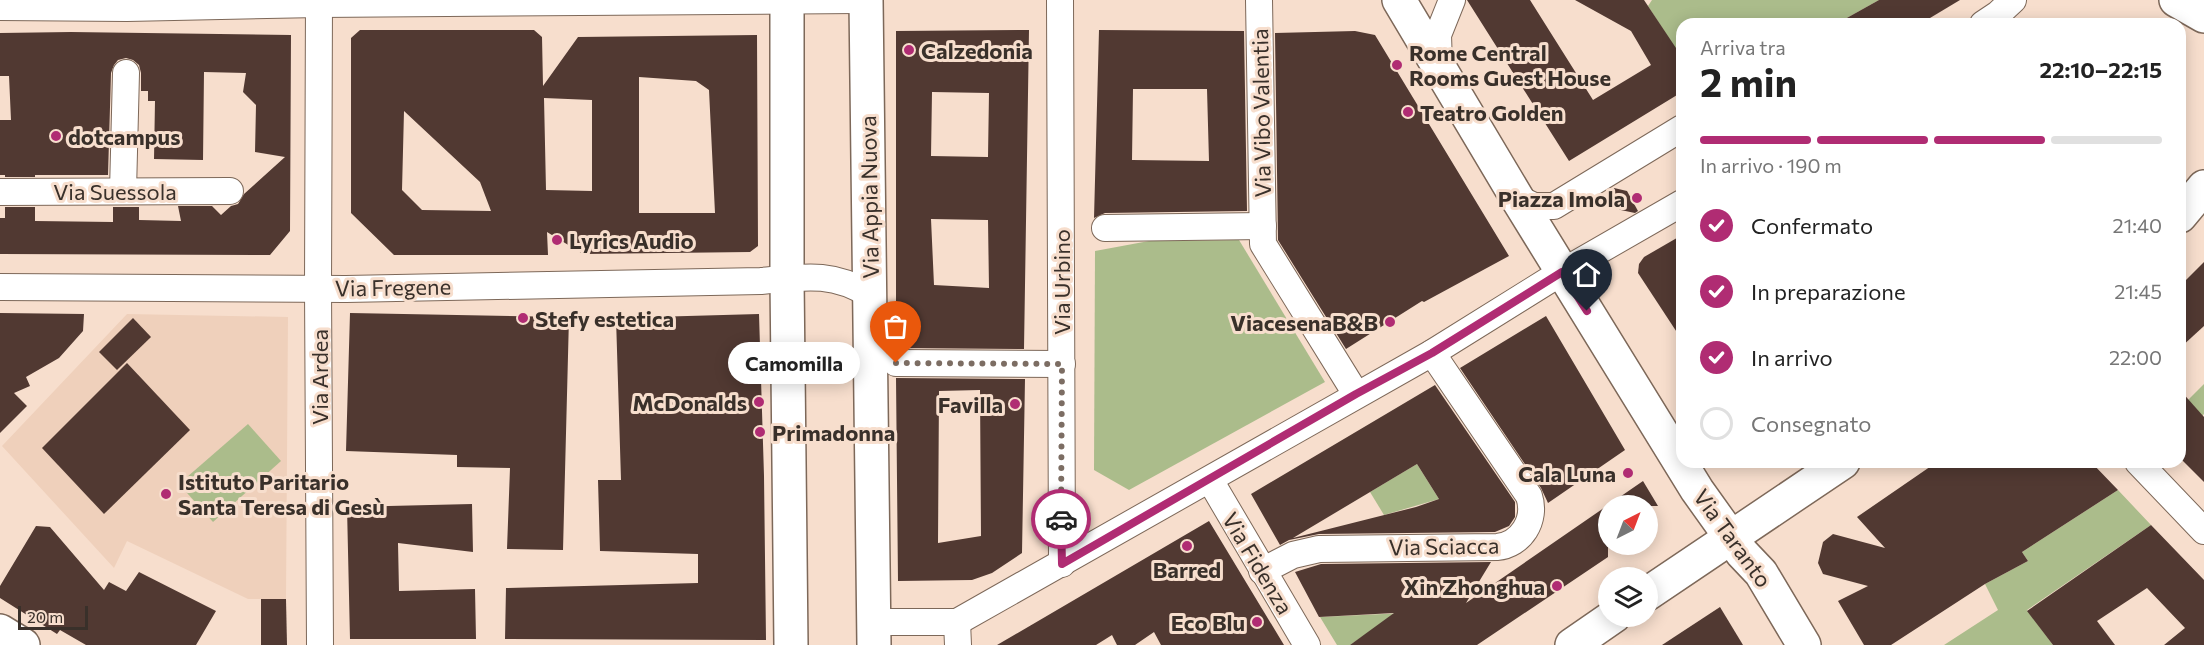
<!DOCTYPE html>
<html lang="it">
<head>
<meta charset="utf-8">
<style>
	body { margin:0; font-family:Commissioner,sans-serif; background:#f6f6f6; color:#222; height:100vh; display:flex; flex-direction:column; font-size:22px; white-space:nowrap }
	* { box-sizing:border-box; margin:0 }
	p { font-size:20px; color:#767676 }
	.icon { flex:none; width:33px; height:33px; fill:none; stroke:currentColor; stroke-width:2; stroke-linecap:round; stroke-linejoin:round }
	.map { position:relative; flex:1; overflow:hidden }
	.panel { position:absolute; left:1676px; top:18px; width:510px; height:450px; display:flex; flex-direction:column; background:#fff; border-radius:18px; box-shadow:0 3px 15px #0003 }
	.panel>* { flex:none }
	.needle { width:39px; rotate:42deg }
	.fabs { position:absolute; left:1598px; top:495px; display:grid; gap:12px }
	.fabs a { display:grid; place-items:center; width:60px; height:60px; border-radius:50%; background:#fff; box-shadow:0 3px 15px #0003; font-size:30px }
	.scale { position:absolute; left:18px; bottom:15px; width:70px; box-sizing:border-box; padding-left:6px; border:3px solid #39302a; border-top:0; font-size:16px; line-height:21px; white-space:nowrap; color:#39302a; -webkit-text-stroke:4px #f7decd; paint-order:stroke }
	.pin { position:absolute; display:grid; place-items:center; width:51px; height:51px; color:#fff; margin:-62px -26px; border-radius:50% 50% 50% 0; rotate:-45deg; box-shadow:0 0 6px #0007 }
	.pin .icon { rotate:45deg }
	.courier { position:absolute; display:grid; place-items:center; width:60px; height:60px; margin:-30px; border:4px solid #b02c73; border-radius:50%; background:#fff; color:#222; box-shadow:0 2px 8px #0007 }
	.bubble { position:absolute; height:42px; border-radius:21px; background:#fff; box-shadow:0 3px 15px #0003; font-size:20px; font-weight:700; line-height:42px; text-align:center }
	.headline em { font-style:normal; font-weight:700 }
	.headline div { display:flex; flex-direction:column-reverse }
	.headline { display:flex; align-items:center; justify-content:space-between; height:102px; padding:0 24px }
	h1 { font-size:39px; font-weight:700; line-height:45px }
	.bar { display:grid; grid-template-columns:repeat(4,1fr); gap:9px 6px; align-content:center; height:72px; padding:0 24px }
	.bar i { height:8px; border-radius:4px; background:#e0e0e0 }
	.bar .active { background:#b02c73 }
	.bar p { grid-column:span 4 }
	ol { padding:0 24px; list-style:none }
	li { display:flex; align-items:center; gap:18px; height:66px }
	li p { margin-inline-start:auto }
	li .icon { padding:6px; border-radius:50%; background:#b02c73; color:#fff; stroke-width:4 }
	li:last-child { color:#767676 }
	li i { width:33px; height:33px; border:3px solid #e0e0e0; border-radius:50% }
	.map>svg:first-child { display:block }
	.built { fill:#efd0bb }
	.green { fill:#abbc8b }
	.building { fill:#513932; fill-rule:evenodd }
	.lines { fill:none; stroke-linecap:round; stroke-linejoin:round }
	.minor-casing { stroke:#7d6859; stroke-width:28 }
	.major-casing { stroke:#7d6859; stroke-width:36 }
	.minor { stroke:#fff; stroke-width:26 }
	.major { stroke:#fff; stroke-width:33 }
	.done { stroke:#7c6d63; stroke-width:6; stroke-dasharray:0 10.8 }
	.route { stroke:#b02c73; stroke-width:8 }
	.poi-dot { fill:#b02c73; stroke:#f7decd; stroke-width:2 }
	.labels { text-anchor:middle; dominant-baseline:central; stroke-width:6; stroke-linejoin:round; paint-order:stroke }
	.poi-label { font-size:22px; font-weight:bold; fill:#39302a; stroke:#f7decd; text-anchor:start }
	.street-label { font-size:22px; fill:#39302a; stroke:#f7decd }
</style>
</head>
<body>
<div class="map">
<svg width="2204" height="645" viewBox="0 0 2204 645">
	<rect width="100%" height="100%" fill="#f7decd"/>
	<path class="built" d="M127,314l161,3 -2,282h-38l-121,-58 -13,27 -112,-122z"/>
	<g class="green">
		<path d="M1652,0h227l-43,24h-154l-2,32 -32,-50z"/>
		<path d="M1239,240l86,142 -196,108 -35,-20 1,-219 54,-10z"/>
		<path d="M2204,384v30l-14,14 -10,-11v-9z"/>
		<path d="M248,424l33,37 -68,61 -34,-38z"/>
		<path d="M1417,464l22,35 -55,16 -14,-23z"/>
		<path d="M2118,490l33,35 -124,85 26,35h-109l54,-35 -13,-26 43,-23 -6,-9z"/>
		<path d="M1447,611l-5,27 -79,-2 -13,9h-13l-17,-28z"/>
	</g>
	<g class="building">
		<path d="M1467,0h63l63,100 58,-35 -20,-34 -56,-31h69l38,57v35l-113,69z"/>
		<path d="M1879,0h81l-40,24h-84z"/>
		<path d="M360,30h174l8,7 1,49 35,-49 179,-2 1,211 -8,6 -167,2 -36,-22 1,23h-154l-43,-42v-175zM639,77l57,4 13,9 6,123h-76zM544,98l48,2v91l-46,-1zM404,111l76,71 11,29 -69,-1 -20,-20z"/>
		<path d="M1029,30l-5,319 -128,-1v-317zM932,92l57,1 -1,64 -57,-1zM931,219l57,1 1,68 -55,-3z"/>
		<path d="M1099,30l145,1 3,180 -142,2 -11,5zM1133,89h74l2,72 -77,-1z"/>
		<path d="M1355,31l20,4 134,221 -85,46 -2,-1 -76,48 -68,-109 -3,-207z"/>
		<path d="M71,32l220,3 -1,196 -20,24 -270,-1v-36h5v-11h30v14l78,1v-15h26v13l42,1 -3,-15h34l9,9 10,-9 7,-2 6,-10 41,-37 -30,-5 1,-47 -13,-13 3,-19 -42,-1 -1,88 -49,-1 1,-58h-7v-10h-7v-18l-2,-8 -6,-5 -7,-2 -8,2 -4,5 -3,8 -3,102h-73v2h-30v-2h-5v-55h11l-2,-44h-9v-43z"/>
		<path d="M1614,188l13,3 11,20 -3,2 -19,-4 -6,-9z"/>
		<path d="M1682,235v105l-44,-67 1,-9 5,-7z"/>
		<path d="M2204,262v64l-24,22v-62z"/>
		<path d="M0,313l84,1 -1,17 -24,27 -33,19 4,9 -16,7 13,13 -27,27z"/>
		<path d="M350,313l219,4 -6,233 -56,-1 3,-81 -53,-1v-12l-111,-4z"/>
		<path d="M759,314l5,162 2,164 -261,-1 1,-51 192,-5v-29l-98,-3 -2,-71h23l-5,-162z"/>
		<path d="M1546,316l79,134 -77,53 -7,-15 -81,-120z"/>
		<path d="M133,318l18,19 -34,33 -18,-18z"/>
		<path d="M127,363l63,67 -86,84 -62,-66z"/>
		<path d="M896,378l129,1 -3,174 -30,20 -20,7 -74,1zM980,390l1,146 -43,7 1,-152z"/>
		<path d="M1435,385l80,117v15l-6,9 -14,6 -176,2 -30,6 -9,5 -29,-51zM1417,464l22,35 -23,8 -123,31z"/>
		<path d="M2180,390l24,27v65l-24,-24z"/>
		<path d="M1937,462h154l27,28 -96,62 6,9 -43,23 -94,61h-27l-26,-44 30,-15 -45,-12 -5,-11 5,-21 10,-8 52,14 -28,-31z"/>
		<path d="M1643,481l15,25h-50v51l-131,88h-127l44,-32 -75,4 -24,-45 26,-8 170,-2 -25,41z"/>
		<path d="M472,504l1,48 -75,-9 1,48 76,-2 1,50h-126l-3,-132z"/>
		<path d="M1209,521l75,124h-123l-7,-13 -19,13h-18l-5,-10 -16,10h-99z"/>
		<path d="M2151,525l53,55v65h-40l21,-17 -38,-40 -50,33 18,24h-62l-26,-34z"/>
		<path d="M36,526l14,1 54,63 5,-8 17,9 13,-19 77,39 -20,34h-110l-26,-15 -3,4 -57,-36v-12z"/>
		<path d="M261,599h25l1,46h-26z"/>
		<path d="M1720,607l23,38h-81z"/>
	</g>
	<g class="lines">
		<g class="minor-casing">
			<g id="minor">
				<path d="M319,0l-1,288 2,357"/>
				<path d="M1060,0l2,564"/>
				<path d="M1259,0l4,244 93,150"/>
				<path d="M0,7l127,1 192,-4 539,-4"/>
				<path d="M1983,24l15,-10 15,-14"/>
				<path d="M1439,65l-1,-30 14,-35"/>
				<path d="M123,191l3,-118"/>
				<path d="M0,192l230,-1"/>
				<path d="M1517,198l17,8h20l128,-78"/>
				<path d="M1105,228l158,-2"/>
				<path d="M0,287l346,2 415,-8c41,-4 72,-10 109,14"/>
				<path d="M896,363l166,1"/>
				<path d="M2138,462l66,69"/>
				<path d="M1210,480l97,165"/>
				<path d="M1262,571l31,-16 26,-6 178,-2c24,-2 40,-27 32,-51l-97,-143"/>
				<path d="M874,622h83l1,23"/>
				<path d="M957,622l475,-269 130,-81 120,-69"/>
			</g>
		</g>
		<g class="major-casing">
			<g id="major">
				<path d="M787,0v279l4,366"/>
				<path d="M866,0l8,645"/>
				<path d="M1399,0l118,198 180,292 45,63 19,20 43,72"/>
				<path d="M2176,0l28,16"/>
				<path d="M2180,216l24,-29"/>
				<path d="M1647,594l196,-132"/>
				<path d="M0,631l23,14"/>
				<path d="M1572,645l42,-29"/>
			</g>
		</g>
		<use href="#minor" class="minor"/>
		<use href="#major" class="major"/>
	</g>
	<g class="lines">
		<path class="done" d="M896,363l166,1 -1,155"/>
		<path class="route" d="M1061,519l1,45 294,-170 76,-41 130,-81 25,39"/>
	</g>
	<g class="poi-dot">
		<circle cx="909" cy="50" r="6"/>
		<circle cx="1397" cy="65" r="6"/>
		<circle cx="1408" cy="112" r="6"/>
		<circle cx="56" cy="136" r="6"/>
		<circle cx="1637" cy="198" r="6"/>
		<circle cx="557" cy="240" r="6"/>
		<circle cx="523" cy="318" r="6"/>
		<circle cx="1390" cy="322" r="6"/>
		<circle cx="759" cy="402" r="6"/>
		<circle cx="1015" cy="404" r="6"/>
		<circle cx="760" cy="432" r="6"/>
		<circle cx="1628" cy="473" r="6"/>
		<circle cx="166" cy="494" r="6"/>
		<circle cx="1187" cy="546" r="6"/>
		<circle cx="1557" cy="586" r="6"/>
		<circle cx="1257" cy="622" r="6"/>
	</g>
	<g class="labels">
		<g class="poi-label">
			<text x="921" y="50">Calzedonia</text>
			<text x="1409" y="52">Rome Central<tspan x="1409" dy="25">Rooms Guest House</tspan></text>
			<text x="1420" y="112">Teatro Golden</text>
			<text x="68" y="136">dotcampus</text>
			<text x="1625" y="198" text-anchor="end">Piazza Imola</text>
			<text x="569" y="240">Lyrics Audio</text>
			<text x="535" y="318">Stefy estetica</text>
			<text x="1378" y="322" text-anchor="end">ViacesenaB&amp;B</text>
			<text x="747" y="402" text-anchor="end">McDonalds</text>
			<text x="1003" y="404" text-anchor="end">Favilla</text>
			<text x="772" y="432">Primadonna</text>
			<text x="1616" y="473" text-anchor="end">Cala Luna</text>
			<text x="178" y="481">Istituto Paritario<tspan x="178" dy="25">Santa Teresa di Gesù</tspan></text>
			<text x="1187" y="569" text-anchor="middle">Barred</text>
			<text x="1545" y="586" text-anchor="end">Xin Zhonghua</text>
			<text x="1245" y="622" text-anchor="end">Eco Blu</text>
		</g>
		<g class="street-label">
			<text transform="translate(1261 113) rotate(-91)">Via Vibo Valentia</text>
			<text x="115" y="191">Via Suessola</text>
			<text transform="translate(869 197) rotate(-91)">Via Appia Nuova</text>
			<text transform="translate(1061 282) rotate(-90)">Via Urbino</text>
			<text transform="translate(393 287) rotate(-1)">Via Fregene</text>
			<text transform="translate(319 377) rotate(-90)">Via Ardea</text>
			<text transform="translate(1733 538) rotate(54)">Via Taranto</text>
			<text transform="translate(1444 546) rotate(-1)">Via Sciacca</text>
			<text transform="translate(1258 563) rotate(59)">Via Fidenza</text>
		</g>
	</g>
</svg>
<div class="fabs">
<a><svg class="needle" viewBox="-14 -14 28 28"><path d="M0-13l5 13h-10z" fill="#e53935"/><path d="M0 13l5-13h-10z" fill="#767676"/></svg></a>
<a><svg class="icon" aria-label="layers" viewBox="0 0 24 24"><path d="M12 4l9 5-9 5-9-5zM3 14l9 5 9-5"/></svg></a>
</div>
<div class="scale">20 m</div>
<div class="pin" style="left:896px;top:363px;background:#ea580c"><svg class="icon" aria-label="bag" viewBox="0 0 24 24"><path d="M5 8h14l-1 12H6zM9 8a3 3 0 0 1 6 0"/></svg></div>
<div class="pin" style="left:1587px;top:311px;background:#1f2937"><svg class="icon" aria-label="home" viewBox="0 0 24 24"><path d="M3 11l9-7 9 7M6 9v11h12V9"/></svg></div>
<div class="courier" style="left:1061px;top:519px"><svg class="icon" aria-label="car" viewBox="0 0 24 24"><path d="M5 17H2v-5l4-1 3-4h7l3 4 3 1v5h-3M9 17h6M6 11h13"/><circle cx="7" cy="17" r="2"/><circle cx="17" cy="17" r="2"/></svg></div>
<div class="bubble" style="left:728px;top:342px;width:132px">Camomilla</div>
<section class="panel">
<div class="headline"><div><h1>2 min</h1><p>Arriva tra</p></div><em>22:10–22:15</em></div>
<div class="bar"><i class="active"></i><i class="active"></i><i class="active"></i><i></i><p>In arrivo · 190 m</p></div>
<ol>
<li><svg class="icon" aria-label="check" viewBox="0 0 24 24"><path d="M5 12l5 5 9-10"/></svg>Confermato<p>21:40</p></li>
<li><svg class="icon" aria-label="check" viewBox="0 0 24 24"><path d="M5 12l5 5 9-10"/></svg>In preparazione<p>21:45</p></li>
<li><svg class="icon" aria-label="check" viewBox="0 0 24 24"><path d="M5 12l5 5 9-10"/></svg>In arrivo<p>22:00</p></li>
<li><i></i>Consegnato</li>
</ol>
</section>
</div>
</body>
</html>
